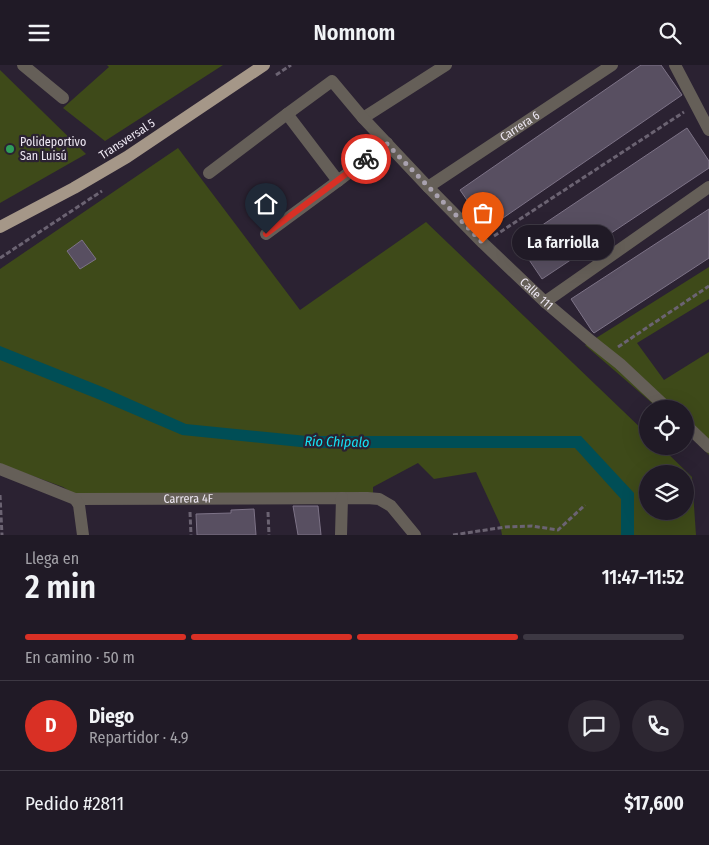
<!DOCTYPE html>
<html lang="es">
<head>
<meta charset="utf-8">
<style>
	body { margin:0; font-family:"Fira Sans Condensed",sans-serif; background:#2d2732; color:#f1f3f6; height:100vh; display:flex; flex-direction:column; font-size:19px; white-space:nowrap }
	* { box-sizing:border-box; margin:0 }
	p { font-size:16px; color:#a2a1a7 }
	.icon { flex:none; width:28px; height:28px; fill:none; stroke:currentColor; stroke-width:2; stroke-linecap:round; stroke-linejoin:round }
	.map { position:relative; height:470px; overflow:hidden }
	.drawer { display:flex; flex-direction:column; background:#201a26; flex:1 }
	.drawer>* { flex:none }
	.controls { position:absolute; left:639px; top:335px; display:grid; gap:10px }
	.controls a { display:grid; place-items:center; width:55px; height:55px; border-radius:50%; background:#201a26; box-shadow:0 5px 20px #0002,0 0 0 1px #3d3843; font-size:25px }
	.pin { position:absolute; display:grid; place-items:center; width:42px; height:42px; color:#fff; margin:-51px -21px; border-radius:50% 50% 50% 0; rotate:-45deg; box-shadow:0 0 5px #0007 }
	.pin .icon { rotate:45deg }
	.courier { position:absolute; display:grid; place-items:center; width:50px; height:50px; margin:-25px; border:4px solid #d93025; border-radius:50%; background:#fff; color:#222; box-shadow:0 1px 6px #0007 }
	.bubble { position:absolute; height:35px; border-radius:18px; background:#201a26; box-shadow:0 5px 20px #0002,0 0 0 1px #3d3843; font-size:16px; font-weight:600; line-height:35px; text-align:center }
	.overview em { font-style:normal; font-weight:600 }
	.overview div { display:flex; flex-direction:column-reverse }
	.overview { display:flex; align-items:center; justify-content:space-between; height:85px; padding:0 25px }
	h1 { font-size:32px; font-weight:600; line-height:38px }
	.bar { display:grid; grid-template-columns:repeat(4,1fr); gap:8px 5px; align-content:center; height:60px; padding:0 25px }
	.bar i { height:6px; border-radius:4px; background:#3d3843 }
	.bar .current { background:#d93025 }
	.bar p { grid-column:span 4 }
	.line { display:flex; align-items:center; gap:12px; padding:0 25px; border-top:1px solid #3d3843 }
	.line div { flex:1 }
	.round { display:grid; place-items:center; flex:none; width:52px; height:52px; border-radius:26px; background:#2d2732 }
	header { display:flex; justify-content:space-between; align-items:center; height:65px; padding:0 25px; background:#201a26; font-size:22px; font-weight:600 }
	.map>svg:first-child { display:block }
	.green { fill:#3e4a19; fill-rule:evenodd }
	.water { fill:#004e56 }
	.building { fill:#584f61; stroke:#7d7387 }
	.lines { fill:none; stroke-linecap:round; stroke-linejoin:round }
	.path { stroke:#6b6372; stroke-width:3; stroke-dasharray:5 2.5; stroke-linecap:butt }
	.minor { stroke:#655f58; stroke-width:12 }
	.major { stroke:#a59788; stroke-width:12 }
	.done { stroke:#a9a2af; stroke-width:5; stroke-dasharray:0 9 }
	.route { stroke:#d93025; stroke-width:6 }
	.leisure-dot { fill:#2e9e5b; stroke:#2b2232; stroke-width:2 }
	.labels { text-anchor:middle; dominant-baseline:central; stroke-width:4.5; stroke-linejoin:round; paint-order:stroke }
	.street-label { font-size:12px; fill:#ede7f2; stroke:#2b2232 }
	.poi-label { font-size:12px; fill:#ede7f2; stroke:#2b2232; text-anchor:start }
	.water-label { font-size:14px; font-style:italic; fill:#14e1f4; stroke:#2b2232 }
</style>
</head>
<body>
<header><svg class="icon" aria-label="menu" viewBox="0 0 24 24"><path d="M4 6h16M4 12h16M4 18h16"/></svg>Nomnom<svg class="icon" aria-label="search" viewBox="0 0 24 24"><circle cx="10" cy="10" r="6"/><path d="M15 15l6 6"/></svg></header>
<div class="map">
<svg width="709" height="470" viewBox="0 0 709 470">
	<rect width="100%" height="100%" fill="#2b2232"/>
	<g class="green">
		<path d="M107,0h116l-118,76 -42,-33 46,-41z"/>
		<path d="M0,5l86,84 -86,49z"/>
		<path d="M178,83l122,162 126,-88 221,212 1,12h12l32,31 4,58h-194l-2,-11 -24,-52 -42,7 -16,-16 -45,24v11l-291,1 -19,-12 -63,-23v-195zM648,409h37v37h-37z"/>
		<path d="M709,202v32l-72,44 27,37 45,-28v103l-15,-16 -9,-8v-22h-26l-74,-64z"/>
	</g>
	<path class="water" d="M0,281l105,42 81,36 121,12h274l53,57v42h-13v-36l-46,-51h-265l-128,-13 -82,-35 -100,-40z"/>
	<g class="building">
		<path d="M641,0h20l21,30 -195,134 -27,-39z"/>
		<path d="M687,63l22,33v7l-167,111 -25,-37z"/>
		<path d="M709,144v49l-115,75 -2,-2 -21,-32z"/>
		<path d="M82,175l14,19 -16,10 -13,-18z"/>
		<path d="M293,441h25l3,29h-23z"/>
		<path d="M254,444l2,26h-59l-1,-21 35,-1v-3z"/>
	</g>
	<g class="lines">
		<g class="path">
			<path d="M276,10l15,-10"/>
			<path d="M494,171l190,-124"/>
			<path d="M0,193l102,-67"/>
			<path d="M618,282l91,-61"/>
			<path d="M0,430l2,40"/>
			<path d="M190,447l1,23"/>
			<path d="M268,447l1,23"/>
			<path d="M453,470l52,-8 27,-1 26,4 27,-25"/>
		</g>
		<g class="minor">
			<path d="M23,0l40,33"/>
			<path d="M675,0l34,65"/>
			<path d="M287,49l51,67"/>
			<path d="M363,53l83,-53"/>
			<path id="s1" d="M209,108l78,-59 45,-33 31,37 65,69 55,56 62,59 46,39 29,23 48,45"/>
			<path id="s2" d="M428,122l184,-122"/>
			<path d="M266,169l72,-53 49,-38"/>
			<path d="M545,237l164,-115"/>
			<path d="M685,359l24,23"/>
			<path id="s3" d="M0,404l75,30 292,-1 12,1 12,7 24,29"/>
			<path d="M75,434l4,6 4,30"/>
			<path d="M341,470l1,-37"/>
		</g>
		<path class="major" d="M0,162l74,-39 53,-31 137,-92"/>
	</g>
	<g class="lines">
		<path class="done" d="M366,94l20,-16 97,100"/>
		<path class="route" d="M266,169l100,-75"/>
	</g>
	<circle class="leisure-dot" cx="10" cy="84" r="5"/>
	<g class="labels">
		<g class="street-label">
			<text stroke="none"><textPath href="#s2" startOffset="110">Carrera 6</textPath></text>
			<text transform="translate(127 74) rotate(-33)">Transversal 5</text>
			<text stroke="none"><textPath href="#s1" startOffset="449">Calle 111</textPath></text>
			<text stroke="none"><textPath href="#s3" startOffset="194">Carrera 4F</textPath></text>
		</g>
		<g class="poi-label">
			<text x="20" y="77">Polideportivo<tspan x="20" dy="14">San Luisú</tspan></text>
		</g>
		<g class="water-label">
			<text transform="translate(337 377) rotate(1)">Río Chipalo</text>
		</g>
	</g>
</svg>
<div class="controls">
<a><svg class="icon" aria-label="locate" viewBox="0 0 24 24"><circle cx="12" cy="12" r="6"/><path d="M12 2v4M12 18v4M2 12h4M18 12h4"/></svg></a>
<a><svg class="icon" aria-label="layers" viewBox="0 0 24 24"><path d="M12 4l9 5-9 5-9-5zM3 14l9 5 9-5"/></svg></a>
</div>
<div class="pin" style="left:483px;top:178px;background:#ea580c"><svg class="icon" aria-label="bag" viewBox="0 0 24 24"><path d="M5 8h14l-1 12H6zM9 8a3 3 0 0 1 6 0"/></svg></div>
<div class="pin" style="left:266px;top:169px;background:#1f2937"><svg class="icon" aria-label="home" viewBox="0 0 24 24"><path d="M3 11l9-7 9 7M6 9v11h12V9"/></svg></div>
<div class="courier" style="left:366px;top:94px"><svg class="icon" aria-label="bike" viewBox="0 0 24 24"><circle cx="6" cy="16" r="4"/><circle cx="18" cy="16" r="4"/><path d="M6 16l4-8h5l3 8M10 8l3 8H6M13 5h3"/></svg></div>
<div class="bubble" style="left:512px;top:160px;width:102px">La farriolla</div>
</div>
<section class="drawer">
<div class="overview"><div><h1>2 min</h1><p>Llega en</p></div><em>11:47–11:52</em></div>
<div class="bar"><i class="current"></i><i class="current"></i><i class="current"></i><i></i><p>En camino · 50 m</p></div>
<div class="line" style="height:90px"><b class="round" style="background:#d93025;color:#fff">D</b><div><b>Diego</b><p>Repartidor · 4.9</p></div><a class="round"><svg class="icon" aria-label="chat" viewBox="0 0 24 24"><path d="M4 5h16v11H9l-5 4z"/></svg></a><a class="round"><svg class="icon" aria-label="phone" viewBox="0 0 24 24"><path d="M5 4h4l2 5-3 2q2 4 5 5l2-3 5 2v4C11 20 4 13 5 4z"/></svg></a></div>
<div class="line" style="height:65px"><div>Pedido #2811</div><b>$17,600</b></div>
</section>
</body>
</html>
